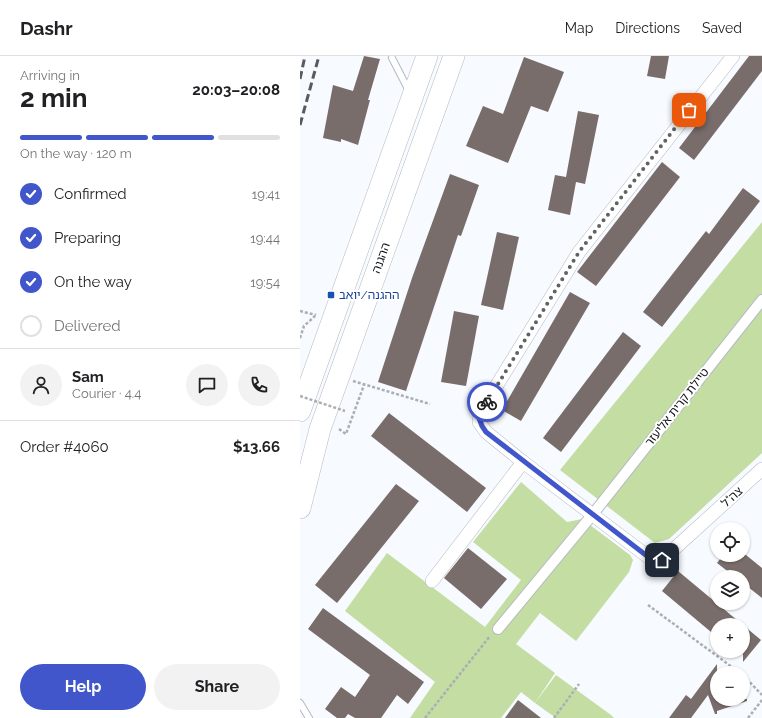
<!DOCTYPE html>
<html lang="en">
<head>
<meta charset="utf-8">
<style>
	body { margin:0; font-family:Raleway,"Noto Sans Hebrew",sans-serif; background:#f2f2f2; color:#202124; height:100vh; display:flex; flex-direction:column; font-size:15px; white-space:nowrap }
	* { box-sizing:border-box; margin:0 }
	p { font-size:13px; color:#757577 }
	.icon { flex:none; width:22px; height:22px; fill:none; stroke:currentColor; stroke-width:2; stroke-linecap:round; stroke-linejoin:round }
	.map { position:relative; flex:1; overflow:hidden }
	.drawer { display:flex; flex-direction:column; background:#fff; width:300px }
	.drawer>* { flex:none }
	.fabs { position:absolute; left:410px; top:466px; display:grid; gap:8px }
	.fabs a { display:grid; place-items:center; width:40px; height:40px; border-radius:50%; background:#fff; box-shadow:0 1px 3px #0004; font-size:20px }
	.pin { position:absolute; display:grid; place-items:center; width:34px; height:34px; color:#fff; margin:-17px; border-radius:8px; box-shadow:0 2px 6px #0006 }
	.courier { position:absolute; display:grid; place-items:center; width:40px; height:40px; margin:-20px; border:3px solid #4156ca; border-radius:50%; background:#fff; color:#222; box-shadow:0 1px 5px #0007 }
	.headline em { font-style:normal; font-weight:700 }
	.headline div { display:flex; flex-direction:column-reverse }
	.headline { display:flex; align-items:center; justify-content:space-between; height:68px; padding:0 20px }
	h1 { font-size:26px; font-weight:700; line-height:30px }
	.bar { display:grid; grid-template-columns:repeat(4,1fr); gap:6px 4px; align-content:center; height:48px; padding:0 20px }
	.bar i { height:5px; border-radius:3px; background:#e0e0e0 }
	.bar .selected { background:#4156ca }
	.bar p { grid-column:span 4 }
	.line { display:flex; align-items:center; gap:10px; padding:0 20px; border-top:1px solid #e0e0e0 }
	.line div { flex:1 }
	.round { display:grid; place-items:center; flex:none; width:42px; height:42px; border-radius:21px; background:#f2f2f2 }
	ol { padding:0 20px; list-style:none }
	li { display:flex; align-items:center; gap:12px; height:44px }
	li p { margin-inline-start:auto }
	li .icon { padding:4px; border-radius:50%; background:#4156ca; color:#fff; stroke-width:4 }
	li:last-child { color:#757577 }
	li i { width:22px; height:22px; border:2px solid #e0e0e0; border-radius:50% }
	.action { display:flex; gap:8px; margin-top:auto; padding:8px 20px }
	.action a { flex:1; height:46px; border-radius:24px; background:#4156ca; color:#fff; font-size:16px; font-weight:700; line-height:46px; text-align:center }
	.action a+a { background:#f2f2f2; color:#202124 }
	header { display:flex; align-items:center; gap:24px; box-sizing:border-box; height:56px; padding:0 20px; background:#fff; border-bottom:1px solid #e0e0e0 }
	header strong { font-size:19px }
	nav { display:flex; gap:22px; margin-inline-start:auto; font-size:14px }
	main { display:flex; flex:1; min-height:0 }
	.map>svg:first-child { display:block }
	.green { fill:#c3dda2 }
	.building { fill:#796d6b }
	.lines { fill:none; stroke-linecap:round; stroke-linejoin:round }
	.service-casing { stroke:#b4bbc4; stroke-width:8 }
	.pedestrian-casing { stroke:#b4bbc4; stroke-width:12 }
	.minor-casing { stroke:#b4bbc4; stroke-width:14 }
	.trunk-casing { stroke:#b4bbc4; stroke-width:22 }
	.path { stroke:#abaeb2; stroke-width:2.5; stroke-dasharray:3 2; stroke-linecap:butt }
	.service { stroke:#fff; stroke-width:6 }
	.pedestrian { stroke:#fff; stroke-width:10 }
	.minor { stroke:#fff; stroke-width:13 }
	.trunk { stroke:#fff; stroke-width:21 }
	.rail { stroke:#575a5e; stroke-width:3; stroke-dasharray:8 4; stroke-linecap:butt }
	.path-bridge { stroke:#abaeb2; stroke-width:2.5; stroke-dasharray:3 2; stroke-linecap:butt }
	.done { stroke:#606366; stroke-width:4; stroke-dasharray:0 7.2 }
	.route { stroke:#4156ca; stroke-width:5 }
	.transit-dot { fill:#1a4fb4; stroke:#fff; stroke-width:1.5 }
	.labels { text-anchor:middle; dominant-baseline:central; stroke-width:4; stroke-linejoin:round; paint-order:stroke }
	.street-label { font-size:12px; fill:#0e1114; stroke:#fff }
	.transit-label { font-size:12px; fill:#164399; stroke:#fff; text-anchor:start }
</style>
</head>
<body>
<header>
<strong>Dashr</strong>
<nav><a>Map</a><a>Directions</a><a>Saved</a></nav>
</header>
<main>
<section class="drawer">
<div class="headline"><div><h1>2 min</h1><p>Arriving in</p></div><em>20:03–20:08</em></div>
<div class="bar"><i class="selected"></i><i class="selected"></i><i class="selected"></i><i></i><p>On the way · 120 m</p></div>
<ol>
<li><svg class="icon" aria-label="check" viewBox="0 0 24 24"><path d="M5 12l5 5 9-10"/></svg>Confirmed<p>19:41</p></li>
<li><svg class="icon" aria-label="check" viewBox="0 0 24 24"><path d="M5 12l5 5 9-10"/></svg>Preparing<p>19:44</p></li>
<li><svg class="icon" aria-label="check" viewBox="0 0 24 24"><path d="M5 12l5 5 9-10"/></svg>On the way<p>19:54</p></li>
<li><i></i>Delivered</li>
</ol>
<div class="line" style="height:72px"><a class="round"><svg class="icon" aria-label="person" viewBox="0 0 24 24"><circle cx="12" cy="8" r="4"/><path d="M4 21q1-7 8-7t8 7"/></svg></a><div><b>Sam</b><p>Courier · 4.4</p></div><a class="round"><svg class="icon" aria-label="chat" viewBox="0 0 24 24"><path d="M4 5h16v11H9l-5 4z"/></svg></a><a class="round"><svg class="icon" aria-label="phone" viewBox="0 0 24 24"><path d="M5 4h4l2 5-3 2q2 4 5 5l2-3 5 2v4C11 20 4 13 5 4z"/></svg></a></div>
<div class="line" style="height:52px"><div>Order #4060</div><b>$13.66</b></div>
<div class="action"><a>Help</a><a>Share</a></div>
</section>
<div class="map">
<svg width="462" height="662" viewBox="0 0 462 662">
	<rect width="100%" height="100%" fill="#f7fafe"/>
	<g class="green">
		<path d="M462,166v231l-93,86 -14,4 -95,-73z"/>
		<path d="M221,426l46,40 15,-3 48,36 3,5 -4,12 -53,69 -36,-28 -24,31 39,29 -20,30 -14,-11 -20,26h-91l25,-36 -90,-71 42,-58 98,74 36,-47 -48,-38z"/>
		<path d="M256,619l55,40 3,3h-58l-21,-15z"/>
	</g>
	<g class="building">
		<path d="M64,0l16,3 -12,41h2l-12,45 -17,-6v3l-18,-4 10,-53 20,6z"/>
		<path d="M351,0h18l-4,23 -18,-3z"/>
		<path d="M449,0h13v15l-68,89 -15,-12z"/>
		<path d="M224,1l40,15 -16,40 -17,-6 -23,57 -42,-17 17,-40 20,8z"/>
		<path d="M278,55l21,4 -14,69 -9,-2 -6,33 -22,-5 7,-35 11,2z"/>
		<path d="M362,106l18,15 -84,109 -19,-14z"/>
		<path d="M150,118l29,11 -18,51 -3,-1 -52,156 -28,-9 34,-104z"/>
		<path d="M443,132l17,13 -98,126 -19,-15 63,-81 3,3z"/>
		<path d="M197,176l22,5 -16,73 -22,-5z"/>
		<path d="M270,236l20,11 -69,118 -19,-11z"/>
		<path d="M154,255l25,5 -13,70 -25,-4z"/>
		<path d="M323,276l18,14 -80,106 -18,-14z"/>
		<path d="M89,357l97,75 -19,24 -96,-76z"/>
		<path d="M96,428l23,17 -82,102 -22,-18z"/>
		<path d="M168,492l39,31 -26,30 -37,-31z"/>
		<path d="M423,499h23l16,13v30l-19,-15v-6h-8l-18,-14z"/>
		<path d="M378,515l83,69 -18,22v-37h-26v12l-55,-46z"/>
		<path d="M23,552l101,74 -16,22 -11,-9 -16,23h-26l-7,-4 -3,4h-8l-12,-9 16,-22 14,10 15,-22 -62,-46z"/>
		<path d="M417,608v35h30v2l-30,10v3h-2l-7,-19 -17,23h-22l17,-23 5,4z"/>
		<path d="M218,644l23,18h-36z"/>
	</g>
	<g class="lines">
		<g class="service-casing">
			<g id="service">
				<path d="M92,2l17,33"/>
				<path d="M0,647l9,15"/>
			</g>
		</g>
		<g class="pedestrian-casing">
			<path id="pedestrian" d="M198,573l95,-115 169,-214"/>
		</g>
		<g class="minor-casing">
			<g id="minor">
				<path d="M433,0l-154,196 -98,159 -2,11 7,10 37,30 124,94 15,4 100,-91"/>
				<path d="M132,525l91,-119"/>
			</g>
		</g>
		<g class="trunk-casing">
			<g id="trunk">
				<path d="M0,355l127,-355"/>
				<path d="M0,452l20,-79 134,-373"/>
			</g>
		</g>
		<g class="path">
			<path d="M0,255l16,4"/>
			<path d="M0,282l4,-12 11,-10"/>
			<path d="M53,325l77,23"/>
			<path d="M39,373l7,5 18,-49"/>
			<path d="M348,549l92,68"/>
			<path d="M443,619l19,20"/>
			<path d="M125,662l65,-82"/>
			<path d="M254,662l25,-34"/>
			<path d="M448,662l14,-18"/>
		</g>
		<use href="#service" class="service"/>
		<use href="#pedestrian" class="pedestrian"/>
		<use href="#minor" class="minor"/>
		<use href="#trunk" class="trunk"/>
		<g class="rail">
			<path d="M0,23l5,-23"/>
			<path d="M0,69l19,-69"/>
		</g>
		<path class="path-bridge" d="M0,340l45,15"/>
	</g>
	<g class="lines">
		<path class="done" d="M187,346l92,-150 110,-142"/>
		<path class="route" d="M187,346l-8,16 3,8 4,6 161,124 15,4"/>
	</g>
	<rect class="transit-dot" x="27" y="235" width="8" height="8" rx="2"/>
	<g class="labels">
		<g class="street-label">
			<text transform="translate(81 202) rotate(-70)">ההגנה</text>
			<text transform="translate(377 351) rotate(-52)">טיילת קרית אליעזר</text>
			<text transform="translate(432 441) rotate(-42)">צה"ל</text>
		</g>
		<g class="transit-label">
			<text x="39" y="239">ההגנה/יואב</text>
		</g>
	</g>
</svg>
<div class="fabs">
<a><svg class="icon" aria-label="locate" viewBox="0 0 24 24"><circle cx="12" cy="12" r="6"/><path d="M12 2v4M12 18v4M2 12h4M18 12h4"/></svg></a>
<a><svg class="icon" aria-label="layers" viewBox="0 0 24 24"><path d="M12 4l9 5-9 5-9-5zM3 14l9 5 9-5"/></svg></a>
<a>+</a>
<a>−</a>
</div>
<div class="pin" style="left:389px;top:54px;background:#ea580c"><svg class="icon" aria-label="bag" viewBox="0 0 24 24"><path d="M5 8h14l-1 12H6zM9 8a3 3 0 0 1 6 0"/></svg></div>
<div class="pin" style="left:362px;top:504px;background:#1f2937"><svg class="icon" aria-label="home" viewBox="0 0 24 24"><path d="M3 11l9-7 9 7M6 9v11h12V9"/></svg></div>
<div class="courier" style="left:187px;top:346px"><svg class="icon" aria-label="bike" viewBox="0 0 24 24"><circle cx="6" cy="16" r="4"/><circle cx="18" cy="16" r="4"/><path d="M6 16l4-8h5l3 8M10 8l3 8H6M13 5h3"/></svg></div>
</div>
</main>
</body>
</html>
